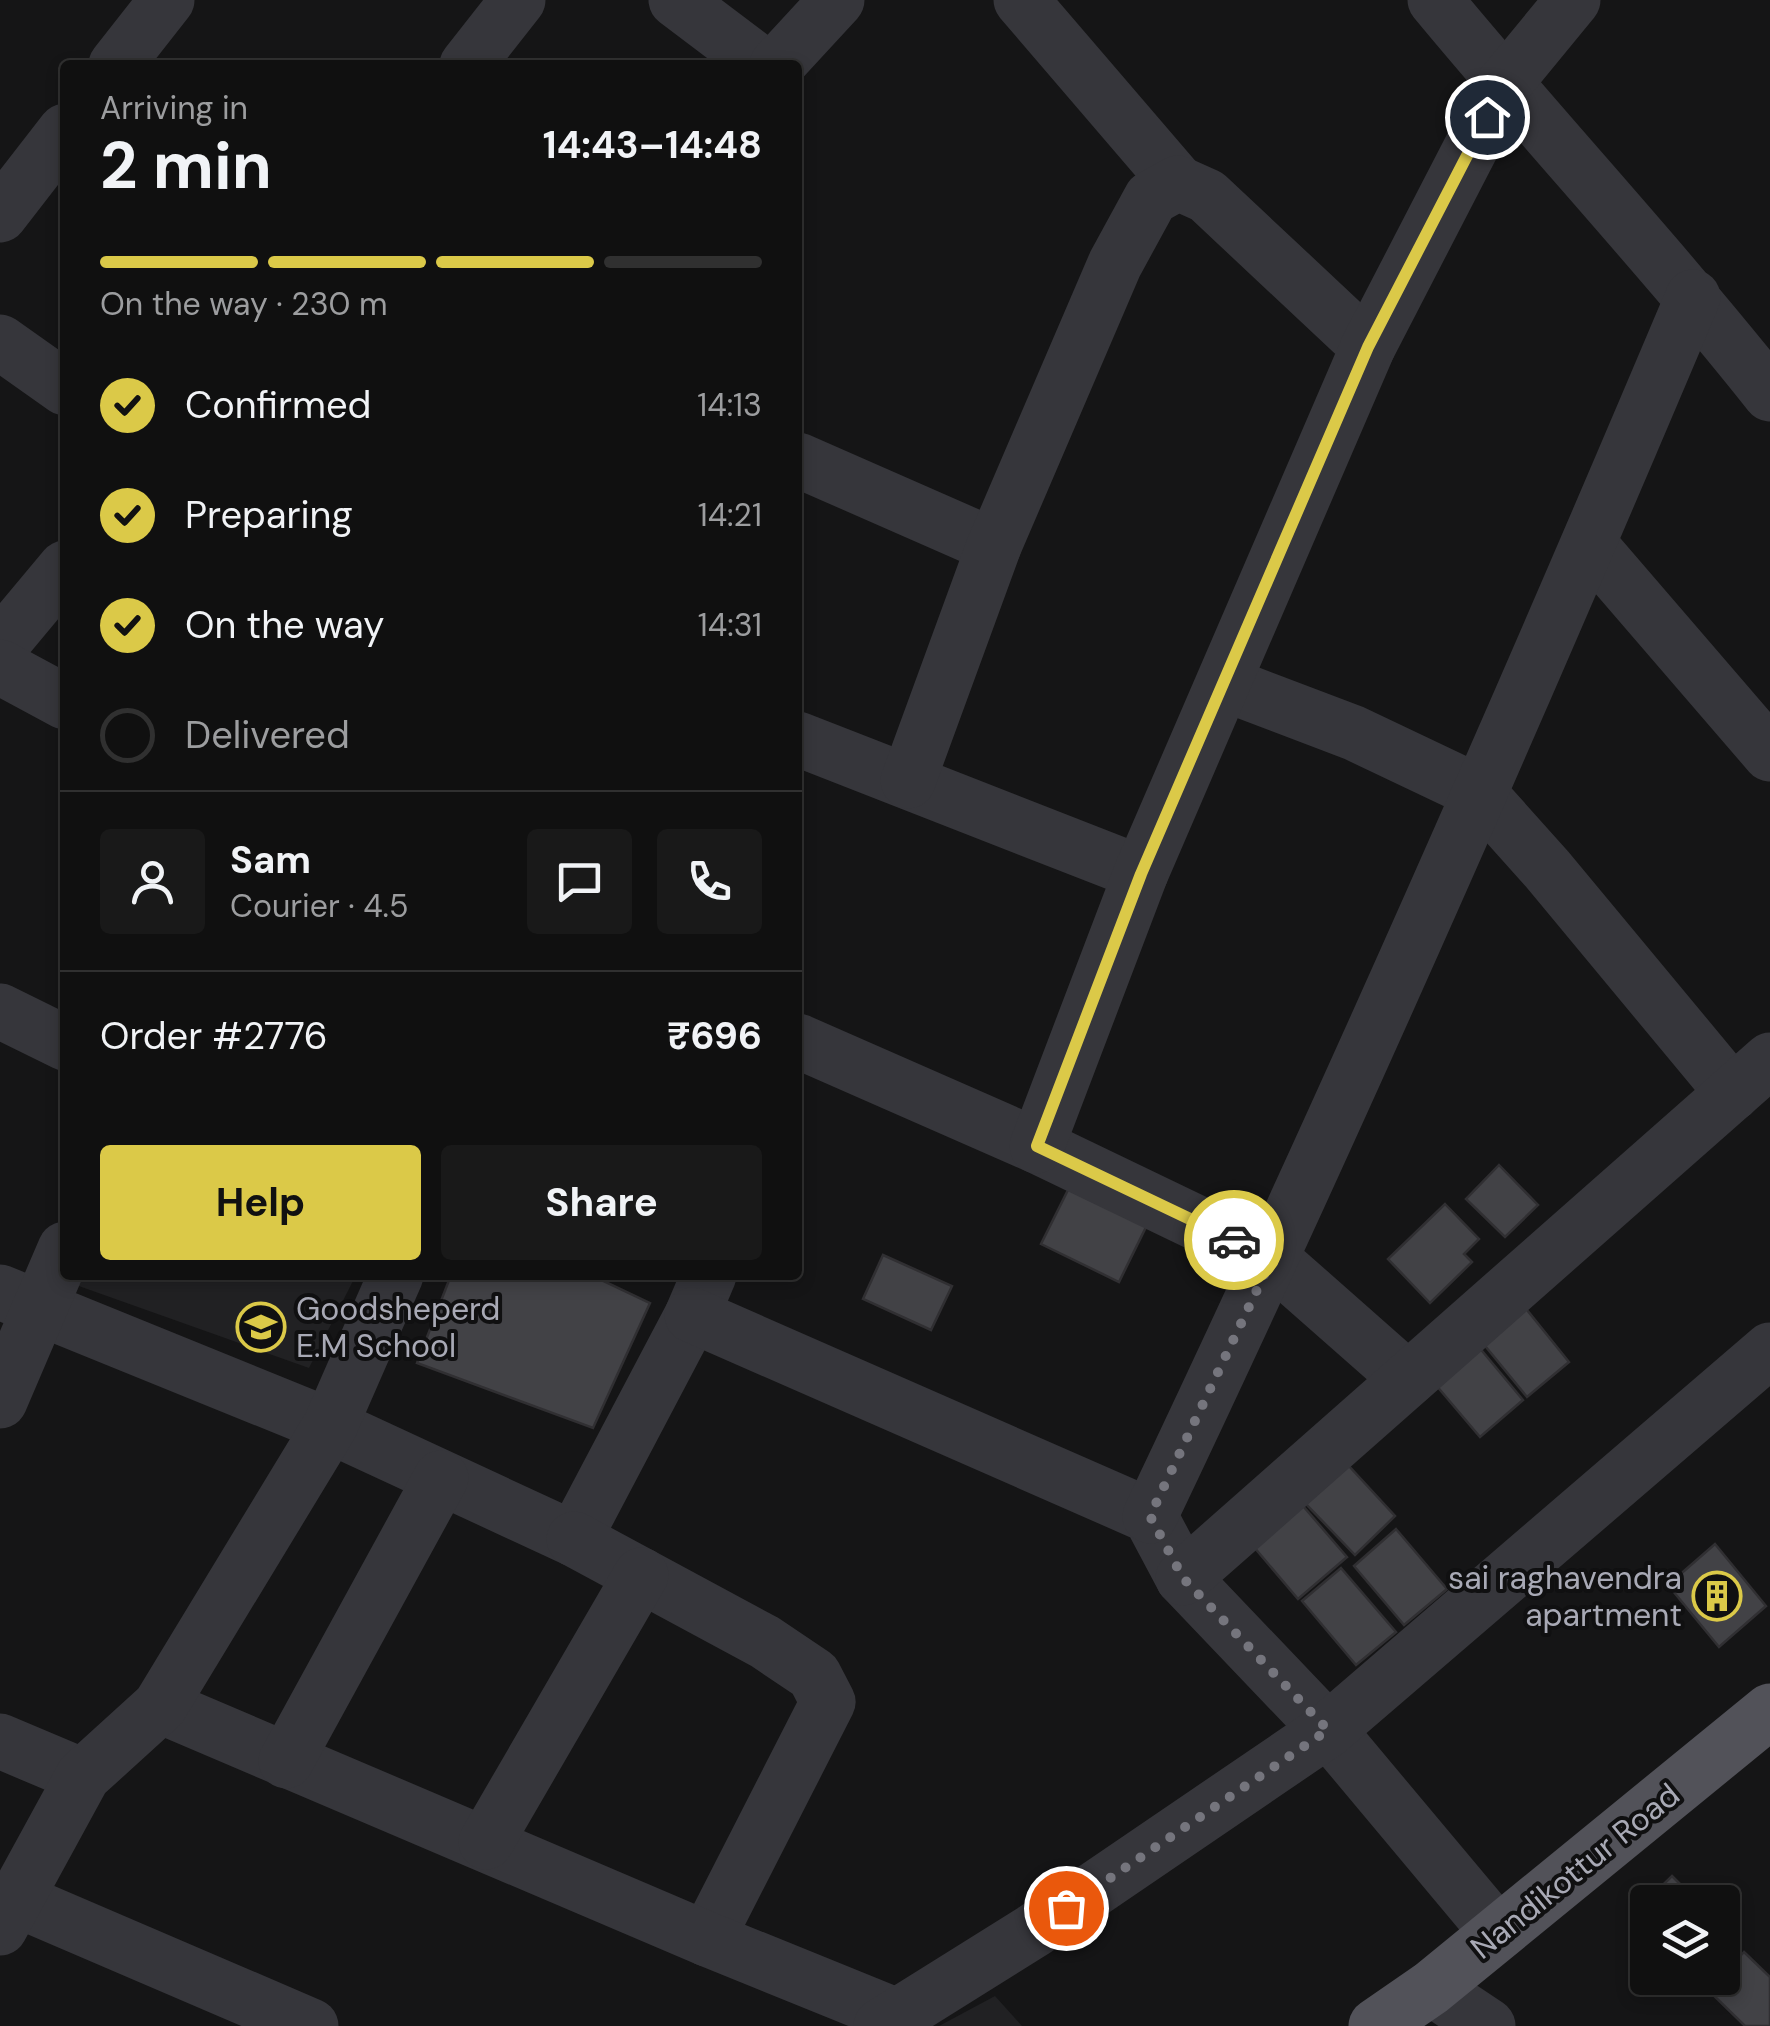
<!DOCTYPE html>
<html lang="en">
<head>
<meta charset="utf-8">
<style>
	body { margin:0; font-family:"DM Sans",sans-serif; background:#191919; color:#f1f3f6; height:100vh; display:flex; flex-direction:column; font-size:38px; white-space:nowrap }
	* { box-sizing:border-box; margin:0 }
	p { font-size:32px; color:#9c9d9f }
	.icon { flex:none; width:55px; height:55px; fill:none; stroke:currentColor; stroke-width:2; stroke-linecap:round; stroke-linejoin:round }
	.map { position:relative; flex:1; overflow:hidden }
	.sheet { position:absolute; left:60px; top:60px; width:742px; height:1220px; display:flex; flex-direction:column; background:#101010; border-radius:10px; box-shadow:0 5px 15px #0003,0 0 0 2px #303030 }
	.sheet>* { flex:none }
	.fabs { position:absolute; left:1630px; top:1885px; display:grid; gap:20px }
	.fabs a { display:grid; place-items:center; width:110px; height:110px; border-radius:10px; background:#101010; box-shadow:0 5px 15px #0003,0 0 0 2px #303030; font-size:50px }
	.pin { position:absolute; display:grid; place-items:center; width:85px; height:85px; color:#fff; margin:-42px; border:5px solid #fff; border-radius:50%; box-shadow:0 2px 10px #0007 }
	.courier { position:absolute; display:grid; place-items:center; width:100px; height:100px; margin:-50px; border:8px solid #dbc948; border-radius:50%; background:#fff; color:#222; box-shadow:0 2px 12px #0007 }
	.head em { font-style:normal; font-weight:700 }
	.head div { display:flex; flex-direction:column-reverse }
	.head { display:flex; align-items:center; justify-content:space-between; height:170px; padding:0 40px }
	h1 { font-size:65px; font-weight:700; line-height:75px }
	.bar { display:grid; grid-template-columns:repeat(4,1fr); gap:15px 10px; align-content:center; height:120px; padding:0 40px }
	.bar i { height:12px; border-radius:8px; background:#303030 }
	.bar .on { background:#dbc948 }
	.bar p { grid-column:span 4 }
	.line { display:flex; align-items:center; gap:25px; padding:0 40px; border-top:2px solid #303030 }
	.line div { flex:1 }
	.round { display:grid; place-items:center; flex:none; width:105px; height:105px; border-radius:10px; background:#191919 }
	ol { padding:0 40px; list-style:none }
	li { display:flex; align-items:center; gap:30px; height:110px }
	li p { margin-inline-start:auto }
	li .icon { padding:10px; border-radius:50%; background:#dbc948; color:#111; stroke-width:4 }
	li:last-child { color:#9c9d9f }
	li i { width:55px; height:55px; border:5px solid #303030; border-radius:50% }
	.cta { display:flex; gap:20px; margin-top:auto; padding:20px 40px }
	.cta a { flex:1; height:115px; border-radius:10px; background:#dbc948; color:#111; font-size:40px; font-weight:700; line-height:115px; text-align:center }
	.cta a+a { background:#191919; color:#f1f3f6 }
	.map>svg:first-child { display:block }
	.built { fill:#212123 }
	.building { fill:#424246; stroke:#302f32; stroke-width:2.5 }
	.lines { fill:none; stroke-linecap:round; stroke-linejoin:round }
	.minor { stroke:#36363b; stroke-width:55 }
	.major { stroke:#525259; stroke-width:55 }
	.done { stroke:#75757d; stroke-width:10; stroke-dasharray:0 18 }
	.route { stroke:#dbc948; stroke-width:12 }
	.labels { text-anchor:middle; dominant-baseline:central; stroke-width:8; stroke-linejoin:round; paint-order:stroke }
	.poi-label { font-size:32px; fill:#a8a9b5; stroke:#101011; text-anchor:start }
	.street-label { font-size:32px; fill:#a8a9b5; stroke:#101011 }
</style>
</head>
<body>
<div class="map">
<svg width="1770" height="2026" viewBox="0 0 1770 2026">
	<rect width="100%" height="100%" fill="#151516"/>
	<g class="built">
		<path d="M81,1275h275l-47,93 -233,-83z"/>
		<path d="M995,1996l27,30h-83z"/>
	</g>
	<g class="building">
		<path d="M1499,1165l39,40 -33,32 -39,-38z"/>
		<path d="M1077,1172l69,55 -27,55 -78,-38z"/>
		<path d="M1445,1204l34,35 -15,15 8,8 -42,41 -42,-44z"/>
		<path d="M883,1255l69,31 -21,44 -68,-31z"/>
		<path d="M451,1275h140l59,28 -57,125 -176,-65z"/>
		<path d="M1523,1305l46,57 -42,35 -46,-56z"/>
		<path d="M1468,1334l55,66 -43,37 -56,-66z"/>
		<path d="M1348,1465l47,51 -40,39 -49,-51z"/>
		<path d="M1291,1492l56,65 -49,42 -56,-66z"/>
		<path d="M1396,1529l51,60 -43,36 -50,-59z"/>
		<path d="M1715,1544l51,62 -47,41 -51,-62z"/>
		<path d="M1341,1568l55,64 -40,33 -54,-64z"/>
		<path d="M1672,1876l26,26h-50v23l-13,-13z"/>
		<path d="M1722,1927l16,15 -16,17z"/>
		<path d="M1744,1952l26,25v49h-25l-37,-36z"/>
	</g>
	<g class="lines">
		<g class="minor">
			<path d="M676,0l86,65"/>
			<path d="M1021,0l157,183"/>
			<path d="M1435,0c110,133 228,259 335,394"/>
			<path d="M116,65l51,-65"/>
			<path d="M467,65l51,-65"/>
			<path d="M777,65l60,-65"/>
			<path d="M0,215l65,-84"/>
			<path d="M0,342l65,46"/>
			<path d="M798,460l196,86"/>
			<path d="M1589,544l181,210"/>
			<path d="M0,646l65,-78"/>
			<path d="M0,667l65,35"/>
			<path d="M1225,684l129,49 124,59 69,77 186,224"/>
			<path d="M798,739l343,134"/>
			<path d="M908,781l86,-235 121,-282 36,-66 27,-15 29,13 161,151"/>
			<path d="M0,1011l65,32"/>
			<path d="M798,1041l239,105 235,113 136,120"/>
			<path d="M1037,1146l104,-273 227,-526 136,-263 69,-84"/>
			<path d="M0,1292l330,134 244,113 118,-224 17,-40"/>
			<path d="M692,1315l458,201 33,62 145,152 170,203"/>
			<path d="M0,1401l65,-152"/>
			<path d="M1150,1516c191,-401 370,-809 543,-1219"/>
			<path d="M574,1539l191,103 49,33 14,27 -121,237"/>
			<path d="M1183,1578l587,-518"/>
			<path d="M160,1706l547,233 190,77"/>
			<path d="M0,1741l83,35"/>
			<path d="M286,1761l155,-283"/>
			<path d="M486,1842l155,-267"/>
			<path d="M15,1899l296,127"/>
			<path d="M0,1928l83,-152 77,-70 170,-280 66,-151"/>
			<path d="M1431,1988l57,38"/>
			<path d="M881,2026l152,-95 295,-201 442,-380"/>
		</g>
		<path class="major" d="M1376,2026l55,-38 339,-277"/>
	</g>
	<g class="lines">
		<path class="done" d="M1066,1908l262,-178 -145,-152 -33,-62 122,-258 -38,-18"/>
		<path class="route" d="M1234,1240l-197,-94 104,-272 227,-527 119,-230"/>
	</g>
	<defs>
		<g id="school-ring" transform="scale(2.5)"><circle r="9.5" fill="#101011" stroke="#dbc948" stroke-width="1.5"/><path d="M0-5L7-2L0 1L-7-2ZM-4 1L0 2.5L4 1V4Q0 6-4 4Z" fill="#dbc948"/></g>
		<g id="building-ring" transform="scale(2.5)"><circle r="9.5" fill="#101011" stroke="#dbc948" stroke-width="1.5"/><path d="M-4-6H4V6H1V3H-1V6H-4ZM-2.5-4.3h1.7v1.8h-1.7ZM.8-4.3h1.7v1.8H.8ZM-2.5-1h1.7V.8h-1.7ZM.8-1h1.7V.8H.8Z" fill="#dbc948"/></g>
	</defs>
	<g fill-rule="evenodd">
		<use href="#school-ring" x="261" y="1327"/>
		<use href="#building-ring" x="1717" y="1596"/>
	</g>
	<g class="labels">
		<g class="poi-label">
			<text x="296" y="1309">Goodsheperd<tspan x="296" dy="37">E.M School</tspan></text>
			<text x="1682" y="1578" text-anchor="end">sai raghavendra<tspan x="1682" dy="37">apartment</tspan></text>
		</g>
		<g class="street-label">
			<text transform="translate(1575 1871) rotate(-39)">Nandikottur Road</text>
		</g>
	</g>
</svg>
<div class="fabs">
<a><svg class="icon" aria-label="layers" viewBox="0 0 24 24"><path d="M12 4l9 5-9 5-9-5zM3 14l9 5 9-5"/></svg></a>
</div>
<div class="pin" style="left:1066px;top:1908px;background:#ea580c"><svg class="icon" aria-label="bag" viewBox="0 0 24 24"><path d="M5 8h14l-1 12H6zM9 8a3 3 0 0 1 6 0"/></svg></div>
<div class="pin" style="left:1487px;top:117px;background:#1f2937"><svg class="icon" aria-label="home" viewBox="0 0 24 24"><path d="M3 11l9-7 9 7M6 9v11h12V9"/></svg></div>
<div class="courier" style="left:1234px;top:1240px"><svg class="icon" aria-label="car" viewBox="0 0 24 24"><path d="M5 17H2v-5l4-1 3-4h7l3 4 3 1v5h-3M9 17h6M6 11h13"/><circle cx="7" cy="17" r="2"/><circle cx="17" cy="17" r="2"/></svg></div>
<section class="sheet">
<div class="head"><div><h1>2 min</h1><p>Arriving in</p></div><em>14:43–14:48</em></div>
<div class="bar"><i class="on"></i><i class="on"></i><i class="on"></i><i></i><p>On the way · 230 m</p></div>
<ol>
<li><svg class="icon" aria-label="check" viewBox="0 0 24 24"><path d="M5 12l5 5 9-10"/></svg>Confirmed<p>14:13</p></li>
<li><svg class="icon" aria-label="check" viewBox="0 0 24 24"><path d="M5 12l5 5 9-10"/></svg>Preparing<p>14:21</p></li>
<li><svg class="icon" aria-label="check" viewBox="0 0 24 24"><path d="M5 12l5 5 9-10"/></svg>On the way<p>14:31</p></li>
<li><i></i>Delivered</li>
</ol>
<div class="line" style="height:180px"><a class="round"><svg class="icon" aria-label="person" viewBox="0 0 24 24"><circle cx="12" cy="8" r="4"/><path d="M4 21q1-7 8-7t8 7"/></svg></a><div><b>Sam</b><p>Courier · 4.5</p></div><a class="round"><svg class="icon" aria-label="chat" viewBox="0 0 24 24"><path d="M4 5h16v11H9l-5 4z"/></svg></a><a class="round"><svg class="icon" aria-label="phone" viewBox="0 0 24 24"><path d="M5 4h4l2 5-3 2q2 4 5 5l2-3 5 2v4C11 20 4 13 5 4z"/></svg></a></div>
<div class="line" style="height:130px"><div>Order #2776</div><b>₹696</b></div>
<div class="cta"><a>Help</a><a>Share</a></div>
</section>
</div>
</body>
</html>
